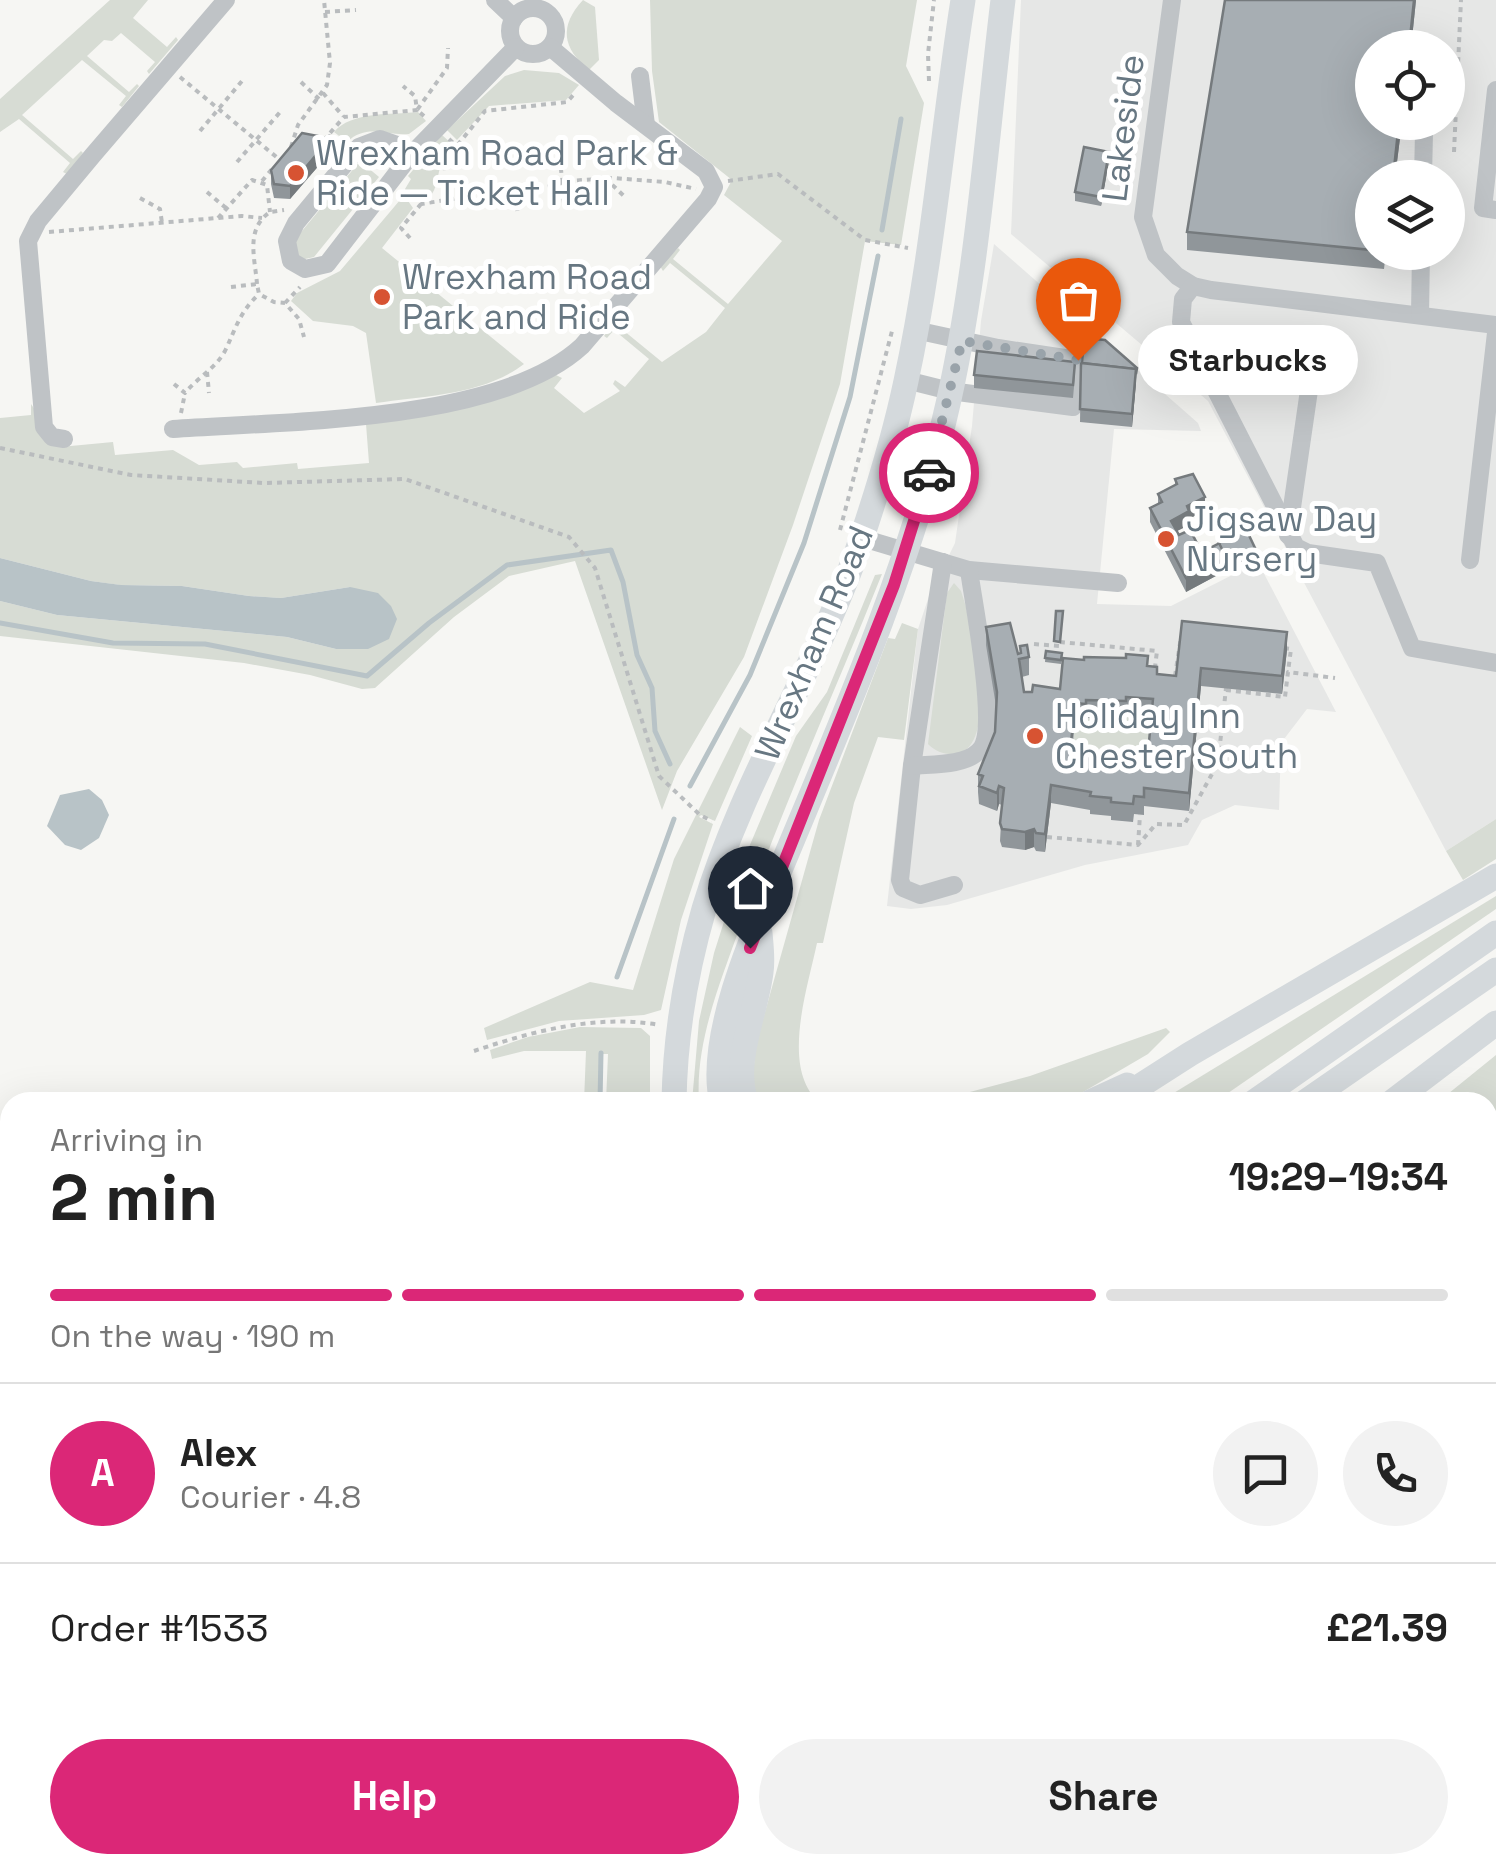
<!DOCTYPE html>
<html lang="en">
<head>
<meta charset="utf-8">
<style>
	body { margin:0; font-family:"Space Grotesk",sans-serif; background:#f2f2f2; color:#222; height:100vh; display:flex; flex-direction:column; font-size:38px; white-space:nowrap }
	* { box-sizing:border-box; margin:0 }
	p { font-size:32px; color:#767676 }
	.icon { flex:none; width:55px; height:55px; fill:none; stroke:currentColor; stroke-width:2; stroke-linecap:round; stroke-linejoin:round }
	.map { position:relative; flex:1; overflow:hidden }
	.details { position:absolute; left:0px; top:1092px; width:1498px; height:782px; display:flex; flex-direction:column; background:#fff; border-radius:30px 30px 0 0; box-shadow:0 10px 40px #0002 }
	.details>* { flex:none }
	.fabs { position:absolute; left:1355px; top:30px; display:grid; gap:20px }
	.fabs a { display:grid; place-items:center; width:110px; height:110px; border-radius:50%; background:#fff; box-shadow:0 10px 40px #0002; font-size:50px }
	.pin { position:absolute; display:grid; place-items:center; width:85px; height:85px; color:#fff; margin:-102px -42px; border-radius:50% 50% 50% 0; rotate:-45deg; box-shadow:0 0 10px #0007 }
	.pin .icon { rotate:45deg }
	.courier { position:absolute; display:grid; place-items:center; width:100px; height:100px; margin:-50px; border:8px solid #db2777; border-radius:50%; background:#fff; color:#222; box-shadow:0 2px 12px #0007 }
	.bubble { position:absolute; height:70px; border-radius:35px; background:#fff; box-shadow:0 10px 40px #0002; font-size:32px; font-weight:800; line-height:70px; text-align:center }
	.summary em { font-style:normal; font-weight:800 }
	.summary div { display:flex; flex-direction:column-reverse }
	.summary { display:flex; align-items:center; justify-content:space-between; height:170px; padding:0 50px }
	h1 { font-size:65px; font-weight:800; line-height:75px }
	.bar { display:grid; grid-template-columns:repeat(4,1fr); gap:15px 10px; align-content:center; height:120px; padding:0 50px }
	.bar i { height:12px; border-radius:8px; background:#e0e0e0 }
	.bar .selected { background:#db2777 }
	.bar p { grid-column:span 4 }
	.line { display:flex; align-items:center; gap:25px; padding:0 50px; border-top:2px solid #e0e0e0 }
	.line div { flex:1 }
	.round { display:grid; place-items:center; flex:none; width:105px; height:105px; border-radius:52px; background:#f2f2f2 }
	.cta { display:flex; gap:20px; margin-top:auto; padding:20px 50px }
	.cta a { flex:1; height:115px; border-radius:60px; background:#db2777; color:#fff; font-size:40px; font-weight:800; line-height:115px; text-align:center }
	.cta a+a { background:#f2f2f2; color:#222 }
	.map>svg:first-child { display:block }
	.built { fill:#e6e7e6; fill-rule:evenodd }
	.green { fill:#d7dcd4 }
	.water { fill:#b8c3c7 }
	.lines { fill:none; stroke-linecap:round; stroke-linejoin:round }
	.stream { stroke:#b8c3c7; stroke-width:5 }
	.path { stroke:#b9bcbe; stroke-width:4; stroke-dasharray:5 5; stroke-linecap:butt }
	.minor { stroke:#bfc3c6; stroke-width:18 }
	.highway { stroke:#d4d9dc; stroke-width:25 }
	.wall { fill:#90969a; fill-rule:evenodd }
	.shaded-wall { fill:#757a7d }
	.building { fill:#a7aeb3; stroke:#757a7d; stroke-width:2.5; fill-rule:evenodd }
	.done { stroke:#99a3aa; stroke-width:10; stroke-dasharray:0 18 }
	.route { stroke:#db2777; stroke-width:12 }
	.poi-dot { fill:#d75332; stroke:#fff; stroke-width:4 }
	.labels { text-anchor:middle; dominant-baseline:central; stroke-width:10; stroke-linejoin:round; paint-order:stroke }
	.street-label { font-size:35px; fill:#677782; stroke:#fff }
	.poi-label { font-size:35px; fill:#677782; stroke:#fff; text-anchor:start }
</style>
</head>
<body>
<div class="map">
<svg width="1496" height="1873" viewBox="0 0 1496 1873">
	<rect width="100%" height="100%" fill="#f6f6f3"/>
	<g class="built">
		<path d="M1021,0h475v819l-50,32 -238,-450 -197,-167zM1372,48h76v74h-76zM1372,178h76v74h-76z"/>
		<path d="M994,244l204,179 3,8 -87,-2 -17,175 74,2 87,-44 78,150 -29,-3 -26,34 -2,67 -44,-5 -33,15 -14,25 -103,20 -138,40 -36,4 -24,-3 31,-277 11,-33 26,-53 17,-117 9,-105z"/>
	</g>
	<g class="green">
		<path d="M110,0h38l-15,18 34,29 9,-10 2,3 -29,34 -2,-3 8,-9 -34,-29 -9,8 -8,-1 -17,16 42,36 8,-8 2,2 -17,21 -3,-2 7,-9 -44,-36 -60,55 51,44 8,-8 2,2 -16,21 -4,-2 7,-9 -51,-44 -19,13v-33z"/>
		<path d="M583,0l12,7 4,53 -10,10c-27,-22 -30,-44 -6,-70z"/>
		<path d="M650,0h267l-11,66 18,37 -23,142 -36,-4 -25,143 -47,141 -49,132 -67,114 -15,39 -87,-249 -66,15 -55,41 -79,71 -13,1 -52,-14 -66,-12 -244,-27v-35l57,14 230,22 49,12 14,-62 -69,11 -32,-2 -67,-10 -62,-1 -29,-4 -91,-23v-140l31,-3v-11l29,43 53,-5 2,13 58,-5 26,15 38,-3 6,6 54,-5 1,6 71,-6 -3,-39 141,-28 49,-21 6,3 -8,10 30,25 36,-22 -7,-7 2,-4 10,7 24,-28 -35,-29 -7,8 -3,-2 16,-21 4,2 -6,9 44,36 44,-30 19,-24 -55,-45 -7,8 -3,-5 18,-18 2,2 -7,9 55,45 54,-63 -58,-46 8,-15 -73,-58 -7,-51z"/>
		<path d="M524,70l35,3 20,12 -13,15 -77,6 -32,34 -10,-10 58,-54z"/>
		<path d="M418,112l8,9 -17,13c-24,2 -42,-11 -62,8l-13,-10c18,-21 57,-17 84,-20z"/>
		<path d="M442,135l11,10c-4,5 -8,9 -10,14 -9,19 -3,56 -38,30l6,-10 -3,-3z"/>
		<path d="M360,161l19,16 -65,80 -13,3 -9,-17z"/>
		<path d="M406,198l7,10 -31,40 142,116c-40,31 -100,32 -148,39l-10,-70 -13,-7 -40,-5 -22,-20 6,-8 43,-22 60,-71z"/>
		<path d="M882,574c-47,117 -99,232 -141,350 -20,57 -46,117 -42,178h-7l7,-81 15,-68 30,-94 52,-123 31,-44 48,-117z"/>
		<path d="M954,583l7,8 5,16c5,31 34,139 -10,147 -11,1 -20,-2 -28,-10l19,-151z"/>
		<path d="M902,623l16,6 -14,111 -26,-3 -24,66 -31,140h-6c-9,44 -37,125 2,159h-63l-3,-28 3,-30 63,-224 69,-182 7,1z"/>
		<path d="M1127,715l26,2 -6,64 -76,-20 4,-40 10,1 1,-4 19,2 1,-4 19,3z"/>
		<path d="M740,727l12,9 -37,85 -14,-6 -2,2 14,7 -32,96 -20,90 -17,5 -85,6 -72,19 -3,-12 106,-46 43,8 41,-131z"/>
		<path d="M1496,819v40l-33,21 -17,-29z"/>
		<path d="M1496,896v13l-281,193h-56z"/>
		<path d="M580,1027l61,1 9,8v66h-44l2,-48h-7l-1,48h-16l2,-51h-62l-32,8 -2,-9 38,-13z"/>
		<path d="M1166,1028l4,4 -22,22 -82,48h-134l98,-26z"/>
		<path d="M1496,1055v90l-8,1v-44h-50z"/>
	</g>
	<g class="water">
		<path d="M0,558l91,23 30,4 61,1 67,10 32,2 69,-11 28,6 13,13 6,13 -8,20 -21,10h-32l-49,-12 -230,-22 -57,-14z"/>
		<path d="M89,789l13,11 7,15 -10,23 -18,12 -16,-5 -18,-19 13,-31z"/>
	</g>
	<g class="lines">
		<g class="stream">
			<path d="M882,230l19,-111"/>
			<path d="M0,623l113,20 92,1 162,32 62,-53 78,-58 104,-15 12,32 14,73 15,33 3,43 15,33"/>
			<path d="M690,786l60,-111 54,-132 46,-146 28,-141"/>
			<path d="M617,977l57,-158"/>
			<path d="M600,1102l1,-49"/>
		</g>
		<g class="path">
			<path d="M325,12l31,-2"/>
			<path d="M180,77l100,83"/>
			<path d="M929,81l-1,-27 6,-54"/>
			<path d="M301,82l18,17"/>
			<path d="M323,93l20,23"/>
			<path d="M424,116l-7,-6 30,-42 1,-20"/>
			<path d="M200,131l42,-50"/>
			<path d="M328,136l14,5"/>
			<path d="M449,139l15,14"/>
			<path d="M291,147l7,-22 29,-40 3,-22 -6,-63"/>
			<path d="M317,148l27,-31 73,-7 -2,-14 -12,-10"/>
			<path d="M1454,152l7,-152"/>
			<path d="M560,158l4,45"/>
			<path d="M237,162l44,-51"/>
			<path d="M605,178l19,18"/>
			<path d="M262,181l10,-12"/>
			<path d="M728,181l50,-7 87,66 43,8"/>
			<path d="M404,191l17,13 44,-7 50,-1 53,-15 44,-3 53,4 31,7"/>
			<path d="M207,192l19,16"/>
			<path d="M515,196l3,19"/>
			<path d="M140,198l20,11 2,14"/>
			<path d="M448,200l-4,-38 41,-51 82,-9 9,-10"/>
			<path d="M218,218l34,-38 15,5 3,27"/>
			<path d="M49,232l193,-16 20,2"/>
			<path d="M410,238l-9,-10 20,-24"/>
			<path d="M257,284c-2,-26 -12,-55 13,-72l14,-2"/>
			<path d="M231,287l26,-3 2,10 15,8 11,1 14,16 5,18"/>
			<path d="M285,303l15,-16"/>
			<path d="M207,372l2,21"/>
			<path d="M174,384l11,9c12,-15 30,-24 40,-42 11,-23 14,-38 34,-57"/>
			<path d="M181,413l4,-20"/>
			<path d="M0,448l131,27 133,8 141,-4 164,58 26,31 64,208 41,39 12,6"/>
			<path d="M840,530l52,-199"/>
			<path d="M1034,644l26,2v-4l97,9 -2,16"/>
			<path d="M1284,648l7,1 -3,23"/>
			<path d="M1175,676l6,-39"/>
			<path d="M1226,690l59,7 3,-25 47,6"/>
			<path d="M1047,837l91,8 18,-21 28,1 34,-62 8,-75"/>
			<path d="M1138,845l2,-30"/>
			<path d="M474,1051c59,-20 123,-37 186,-26"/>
			<path d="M1011,1873l1,-8"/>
		</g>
		<g class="minor">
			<path d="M495,0l19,18"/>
			<path d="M1172,0l-29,217 13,38 21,21 16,10 18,4 285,35"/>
			<circle cx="533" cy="31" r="23"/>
			<path d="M640,76l6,49"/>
			<path d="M1496,90l-13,118 13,2"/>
			<path d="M410,156l-13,-11 -17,-6 -21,8 -63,76 -9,18 4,20 14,8 22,-5 83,-108 106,-109"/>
			<path d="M1423,178l1,-46"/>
			<path d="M1193,286l-10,13 -2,23 115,225 12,6 69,10 35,85 84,15"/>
			<path d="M1420,315l1,-63"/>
			<path d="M906,380l44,11 123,16 5,-47 -80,-12 -83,-18"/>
			<path d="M173,429c111,-8 326,-6 409,-83l126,-147 6,-12 -8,-16 -90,-68 -66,-56"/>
			<path d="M64,439l-12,-2 -8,-10 -16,-186 10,-20 55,-66 133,-155"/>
			<path d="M1288,535l28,-193"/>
			<path d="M862,538l107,32 149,13"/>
			<path d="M1470,560l26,-227"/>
			<path d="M943,562l-31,204 -12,114 3,8 17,7 34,-10"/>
			<path d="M912,766c20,-2 52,0 67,-15 21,-19 -6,-149 -10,-181"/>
		</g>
		<g class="highway">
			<path d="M674,1102c1,-65 12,-131 30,-193 39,-131 116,-246 159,-375 17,-51 32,-101 43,-153 27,-125 37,-255 57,-381"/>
			<path d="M722,1102c-16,-62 33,-173 58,-232 61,-147 126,-294 164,-449 33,-137 42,-281 59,-421"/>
			<path d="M746,1102c-14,-42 10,-88 15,-130 2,-13 0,-27 -1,-39"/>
			<path d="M1090,1102l37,-17"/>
			<path d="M1115,1102l75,-48 306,-178"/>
			<path d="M1254,1102l242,-169"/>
			<path d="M1305,1102l191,-132"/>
			<path d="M1392,1102l104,-79"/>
			<path d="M5,1873l13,-8"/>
			<path d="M56,1873l16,-8"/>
			<path d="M118,1873l14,-8"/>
			<path d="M197,1873l17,-8"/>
			<path d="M1036,1873l1,-8"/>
			<path d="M1071,1873v-8"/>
		</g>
	</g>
	<g class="wall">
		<path d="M1416,0l-5,48h-39v74h30l-7,56h-23v74h14l-2,17 -197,-19v-18z"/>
		<path d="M1109,161l-8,45 -26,-5v-9z"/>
		<path d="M321,163l-31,36 -16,-1 -3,-14v-14z"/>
		<path d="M1081,363l56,5 -5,59 -52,-5z"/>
		<path d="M974,375h101l-2,23 -99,-10z"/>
		<path d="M1175,479l30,31 -16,9v6l-12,6 2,4 21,18 55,4 -27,13 -1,-2v2l-41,22 -36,-70v-14l8,-4v-10l17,-8z"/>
		<path d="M1182,621l105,29 -5,44 -81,-8 -12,125 -45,-5v9l-10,-1 -1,8 -22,-2v-4l-21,-2v-4l-39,-7 -6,49 -9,-1 -2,-4 -9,3 -23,-3 -2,-6 2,-36 -3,-1 -2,7 -18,-7 -1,-12v-18l17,-42 1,-26 -10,-61v-18l32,27h2v-8l9,11v18l-7,2 2,15 36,-3 88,-23 9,8 19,2zM1126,715l25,2 -4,46 -27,-3 -39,-11 -8,-6 2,-22 11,1v-4l40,1z"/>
		<path d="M1046,651l16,2 -1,11 -16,-2z"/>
	</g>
	<g class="shaded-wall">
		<path d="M1414,0h2l-5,48h-2z"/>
		<path d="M1399,122h3l-7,56h-2z"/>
		<path d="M321,149v14l-31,36v-13z"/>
		<path d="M1109,152v9l-8,45v-9z"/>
		<path d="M1136,369v14l-4,44v-13z"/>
		<path d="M1205,497v13l-16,9v6l-18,9v-13l16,-15z"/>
		<path d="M1255,548v9l-27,13v-9z"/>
		<path d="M1227,557v13l-41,22v-14z"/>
		<path d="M1287,632v18l-5,44v-18z"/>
		<path d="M1201,668v18l-12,125v-18z"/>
		<path d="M1051,785v18l-6,49v-18z"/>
		<path d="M999,786v18l-2,7v-18z"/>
		<path d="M1034,829v18l-9,3v-18z"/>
	</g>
	<g class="building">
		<path d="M1225,0h189l-5,48h-37v74h27l-6,56h-21v72l-185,-18z"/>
		<path d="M302,133l16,3 3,13 -31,37 -16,-2 -3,-14z"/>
		<path d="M1084,147l25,5 -8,45 -26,-5z"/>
		<path d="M1084,338l21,2 32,28 -1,6v-5l-54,-6z"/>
		<path d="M977,351l98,11 -2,23 -99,-10z"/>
		<path d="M1081,363l55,6 -4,45 -52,-5z"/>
		<path d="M1193,474l12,23 -18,9 2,5 -18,10 8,14 11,-5 10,19 -10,5 2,3 28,-14 7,14 -41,21 -36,-70 12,-6 -4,-8 19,-10 -2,-5z"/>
		<path d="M1246,529l9,19 -27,13 -9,-18z"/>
		<path d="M1056,611h7l-3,31 -6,-1z"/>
		<path d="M1182,621l105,11 -5,44 -81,-8 -12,125 -45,-5v9l-10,-1 -1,8 -22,-2v-4l-21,-2 1,-4 -40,-7 -6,49 -9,-1 -2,-4 -9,3 -23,-3 -2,-6 4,-35 -5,-2 -2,7 -18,-7 4,-10 -5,-2 17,-42 2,-40 -11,-65 24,-4 8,31 3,-1 -1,-7 7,-1 2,12 -10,2 5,33h8l1,-7 27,4 3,-31 21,2v-3l42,1v-4l22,2 -1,10 10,1v7l19,2zM1126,697l27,2 -6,64 -27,-3 1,-3 -21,-3v-3l-19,-2v-5l-10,-1 4,-40 11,1v-4l40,1z"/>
		<path d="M1046,651l16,2 -1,7 -16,-2z"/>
	</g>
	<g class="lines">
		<path class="done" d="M929,473l33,-132 116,19"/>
		<path class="route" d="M750,948l144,-363 35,-112"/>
	</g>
	<g class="poi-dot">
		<circle cx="296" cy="173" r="10"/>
		<circle cx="382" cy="297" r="10"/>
		<circle cx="1166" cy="539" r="10"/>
		<circle cx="1035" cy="736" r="10"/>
	</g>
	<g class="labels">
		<g class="street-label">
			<text transform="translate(1123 128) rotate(-83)">Lakeside</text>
			<text transform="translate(814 643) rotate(-67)">Wrexham Road</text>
		</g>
		<g class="poi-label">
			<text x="316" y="153">Wrexham Road Park &amp;<tspan x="316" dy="40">Ride — Ticket Hall</tspan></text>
			<text x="402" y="277">Wrexham Road<tspan x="402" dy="40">Park and Ride</tspan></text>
			<text x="1186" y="519">Jigsaw Day<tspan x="1186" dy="40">Nursery</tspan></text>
			<text x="1055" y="716">Holiday Inn<tspan x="1055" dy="40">Chester South</tspan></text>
		</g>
	</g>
</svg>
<div class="fabs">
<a><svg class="icon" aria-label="locate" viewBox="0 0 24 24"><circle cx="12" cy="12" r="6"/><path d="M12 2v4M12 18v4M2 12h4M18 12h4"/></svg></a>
<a><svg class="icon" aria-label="layers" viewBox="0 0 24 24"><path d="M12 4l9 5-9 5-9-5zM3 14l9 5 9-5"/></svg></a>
</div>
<div class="pin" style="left:1078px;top:360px;background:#ea580c"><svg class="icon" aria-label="bag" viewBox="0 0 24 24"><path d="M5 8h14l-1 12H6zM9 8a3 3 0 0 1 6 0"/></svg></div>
<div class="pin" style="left:750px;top:948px;background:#1f2937"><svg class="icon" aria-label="home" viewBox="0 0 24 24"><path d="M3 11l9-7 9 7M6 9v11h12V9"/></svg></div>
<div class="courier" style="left:929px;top:473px"><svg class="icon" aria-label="car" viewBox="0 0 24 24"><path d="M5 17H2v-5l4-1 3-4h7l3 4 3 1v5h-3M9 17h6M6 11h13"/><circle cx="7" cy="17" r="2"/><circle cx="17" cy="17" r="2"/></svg></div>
<div class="bubble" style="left:1138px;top:325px;width:220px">Starbucks</div>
<section class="details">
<div class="summary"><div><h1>2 min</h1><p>Arriving in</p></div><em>19:29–19:34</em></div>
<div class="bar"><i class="selected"></i><i class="selected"></i><i class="selected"></i><i></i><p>On the way · 190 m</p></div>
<div class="line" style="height:180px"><b class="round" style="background:#db2777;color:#fff">A</b><div><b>Alex</b><p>Courier · 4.8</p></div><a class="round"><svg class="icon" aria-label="chat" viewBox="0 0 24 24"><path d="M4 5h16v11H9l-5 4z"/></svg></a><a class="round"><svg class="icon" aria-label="phone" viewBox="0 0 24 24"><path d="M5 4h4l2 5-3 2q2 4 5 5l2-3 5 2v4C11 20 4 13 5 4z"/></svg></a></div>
<div class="line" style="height:130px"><div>Order #1533</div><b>£21.39</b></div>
<div class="cta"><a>Help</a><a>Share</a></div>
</section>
</div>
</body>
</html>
